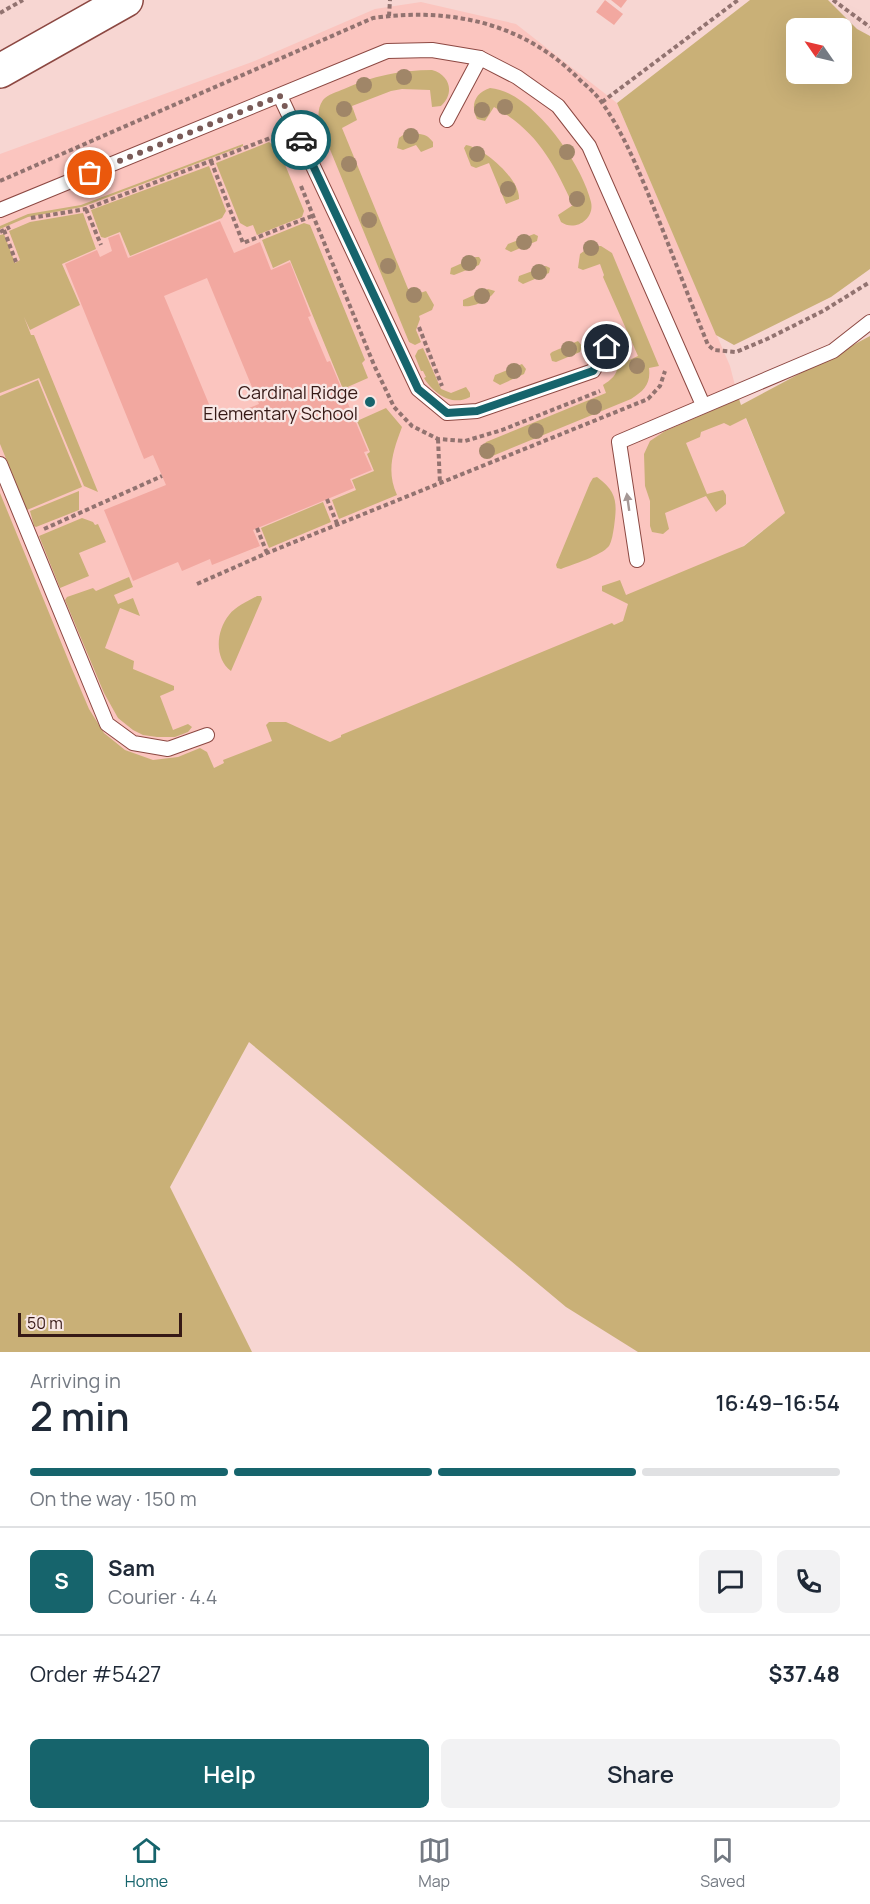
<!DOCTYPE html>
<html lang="en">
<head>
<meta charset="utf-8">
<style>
	body { margin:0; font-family:Manrope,sans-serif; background:#f2f2f3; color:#1f2937; height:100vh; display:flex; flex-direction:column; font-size:22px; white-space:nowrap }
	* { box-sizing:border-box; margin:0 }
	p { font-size:20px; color:#747a83 }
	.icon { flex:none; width:33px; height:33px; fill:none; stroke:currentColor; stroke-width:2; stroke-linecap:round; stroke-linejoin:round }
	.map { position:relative; height:1352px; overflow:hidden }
	.details { display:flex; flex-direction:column; background:#fff; flex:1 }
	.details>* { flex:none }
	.needle { width:39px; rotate:304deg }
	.buttons { position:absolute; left:786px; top:18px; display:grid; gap:12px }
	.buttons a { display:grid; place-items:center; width:66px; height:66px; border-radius:9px; background:#fff; box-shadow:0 6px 24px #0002; font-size:30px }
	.scale { position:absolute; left:18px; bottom:15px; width:164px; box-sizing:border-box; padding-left:6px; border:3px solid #361916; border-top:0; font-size:16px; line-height:21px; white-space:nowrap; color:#361916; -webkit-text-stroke:4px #f8e7e5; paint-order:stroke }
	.pin { position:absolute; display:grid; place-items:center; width:51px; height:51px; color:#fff; margin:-26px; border:3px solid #fff; border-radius:50%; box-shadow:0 2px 6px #0007 }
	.courier { position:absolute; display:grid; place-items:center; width:60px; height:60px; margin:-30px; border:4px solid #16646c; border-radius:50%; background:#fff; color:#222; box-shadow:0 2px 8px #0007 }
	.head em { font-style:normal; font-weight:600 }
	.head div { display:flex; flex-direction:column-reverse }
	.head { display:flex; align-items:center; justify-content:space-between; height:102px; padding:0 30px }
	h1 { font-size:39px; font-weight:600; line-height:45px }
	.bar { display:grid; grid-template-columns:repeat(4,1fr); gap:9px 6px; align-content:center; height:72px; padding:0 30px }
	.bar i { height:8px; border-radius:4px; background:#e0e1e3 }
	.bar .active { background:#16646c }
	.bar p { grid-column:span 4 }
	.line { display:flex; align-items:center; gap:15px; padding:0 30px; border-top:2px solid #e0e1e3 }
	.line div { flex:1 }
	.round { display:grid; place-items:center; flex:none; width:63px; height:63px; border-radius:9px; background:#f2f2f3 }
	.action { display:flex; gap:12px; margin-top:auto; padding:12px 30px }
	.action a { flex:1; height:69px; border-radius:9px; background:#16646c; color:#fff; font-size:24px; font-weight:600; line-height:69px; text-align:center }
	.action a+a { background:#f2f2f3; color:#1f2937 }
	.menu { display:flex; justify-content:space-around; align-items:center; height:84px; border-top:2px solid #e0e1e3; background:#fff; font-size:16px; color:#747a83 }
	.menu a { display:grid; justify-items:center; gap:3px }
	.menu .active { color:#16646c }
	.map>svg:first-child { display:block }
	.built { fill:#fbc5bf }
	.green { fill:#c9b077; fill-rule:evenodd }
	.building { fill:#f2a8a0; fill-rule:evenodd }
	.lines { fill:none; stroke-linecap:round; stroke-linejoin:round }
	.lane-casing { stroke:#8c4842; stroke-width:16 }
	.primary-casing { stroke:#8c4842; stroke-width:36 }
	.path { stroke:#927370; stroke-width:4; stroke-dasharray:4.5 3; stroke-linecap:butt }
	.lane { stroke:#fff; stroke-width:14 }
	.primary { stroke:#fff; stroke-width:33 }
	.tree { fill:#a08668 }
	.oneway { fill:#a59896 }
	.done { stroke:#7a5b58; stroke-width:6; stroke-dasharray:0 10.8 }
	.route { stroke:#16646c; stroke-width:8 }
	.poi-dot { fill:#16646c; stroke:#f8e7e5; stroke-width:2 }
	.labels { text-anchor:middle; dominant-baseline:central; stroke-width:4.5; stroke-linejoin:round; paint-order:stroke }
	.poi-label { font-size:18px; fill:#361916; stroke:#f8e7e5; text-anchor:end }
</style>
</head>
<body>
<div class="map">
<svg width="870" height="1352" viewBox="0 0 870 1352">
	<rect width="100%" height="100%" fill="#f7d6d2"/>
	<path class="built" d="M421,2l95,22 101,79 113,263 10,39 45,108 -86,68 -42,89 -373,135 -176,-40 -108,-214v-397l252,-92 123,-53z"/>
	<g class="green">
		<path d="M750,0h78l29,29 13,7v233l-39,28 -97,48 -18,-10 -99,-232zM842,28v46h-46v-46z"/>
		<path d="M432,70c18,5 23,23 9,36l-9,1 -2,-17 -28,-1 -11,2 -39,15 5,14 -15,8 69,168 15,-5 8,14 -2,5 -13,6 1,3 -4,11 5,12 -6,3 -6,-3 -87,-212 2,-1 -2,-6h-3c-1,-8 -1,-16 4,-23 5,-6 14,-8 21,-11 28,-13 57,-19 88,-19z"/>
		<path d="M490,88c42,3 92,76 101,114 4,17 -16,30 -30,20l-3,-7 15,-10c-20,-43 -36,-74 -79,-98l-9,14 -8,-2c-7,-14 -2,-26 13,-31z"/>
		<path d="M417,134c8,0 11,2 16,8v5l-12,5 -5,-7 -13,5 -6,-2 2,-10 4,-3z"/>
		<path d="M269,142l10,8 25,61 -2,6 -45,18 -4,-10 -6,2 -7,-4 -24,-60z"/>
		<path d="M243,144v2l-161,61 -54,10 -28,12v-3l28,-12 53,-9z"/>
		<path d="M466,145c18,3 54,34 53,54l-13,5 -17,-41 -13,5 -5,-2 -7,-18z"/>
		<path d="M209,166l17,45 -4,7 -92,38 -10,-24 -15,6 -4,-1 -10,-27z"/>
		<path d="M83,213l13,36 -34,15 18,41 -50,25 -6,-13 7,18h3l64,157 -14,-6 -45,-108 -39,15v-158l4,-1 11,29 5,-3 -11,-29 21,-9z"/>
		<path d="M304,223l6,2 55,135 -3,3 6,15 -25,11 -53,-129 -17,8 -11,-28z"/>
		<path d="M534,234l4,2 -1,5 -26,11 -6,-3 3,-5z"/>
		<path d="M595,246h6l11,7 47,113 -10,2c2,16 -5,23 -18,31l-141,58 -7,-5 -1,-4 4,-6 120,-49 -3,-8c8,-5 14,-10 15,-20l20,-9 -35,-79 1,-2 -4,-11 -17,6 -5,-2 2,-14 8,-6z"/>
		<path d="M476,257h3l2,3 -2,5 -25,10 -4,-1 1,-6z"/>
		<path d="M546,266l4,2 -1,5 -26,11 -5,-3 1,-5z"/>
		<path d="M488,289l7,2c-5,9 -23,17 -32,15v-6z"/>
		<path d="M870,336v1016h-232l-72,-45 -317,-265 -79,145 82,165h-252v-859l72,176 17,40 15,24 21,17 28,10 25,-3 22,-9 7,4 7,16 10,-5 -1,-3 49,-19 -6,-16 3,-3h17l44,20 11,-5v-2l271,-112 2,2 9,-4 5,-17 -26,-13v-5l18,-6 6,15 118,-49 41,-33 -39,-95 -16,8 -6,-3 -23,9 -1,5 -14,6 21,51 16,-4 3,5v9l-10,8 -10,-16 -41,17 4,16 -6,5 -11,-2 -2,-6v-25l-5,-15 -1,-32 6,-13 15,-10 74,-32 2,6z"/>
		<path d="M578,341l4,5 -2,6 -24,10 -4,-1 -2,-7 2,-2z"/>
		<path d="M423,348l18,41 10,4 15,-6 4,6v4c-18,10 -37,-4 -46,-19l2,-1 -3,-6h-2l-6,-15 3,-6z"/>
		<path d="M522,364l4,5 -2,5 -24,11 -7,-4 2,-6z"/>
		<path d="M38,380l44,107 -55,23 -27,-66v-48z"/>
		<path d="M386,408l16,19c-9,24 -16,44 -5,68l-58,24 -7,-19 24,-10 -4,-10 22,-9 -7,-17 3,-2 -13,-31z"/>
		<path d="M597,477c21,15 20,27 17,50 -1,6 -2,14 -5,19 -8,10 -36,18 -48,23l-4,-1 -1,-3 34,-82 3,-5z"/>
		<path d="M79,491v19l-43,17 -2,-1 -4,-15z"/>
		<path d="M323,502l8,20 -62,26 -8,-20z"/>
		<path d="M82,518l11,4 2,3 3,-1 8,18 -27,11 10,23 -29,12 -21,-52z"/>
		<path d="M129,577l4,10 -19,8 4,9 15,-6 7,18 -20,-8 -15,40 29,13 -1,8 41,17v4l-14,6 13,34 15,-6 4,3 -4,5 -13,5h-18l-14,-2 -10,-5 -15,-12 -14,-25 -39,-93 2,-3 26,-9 3,3z"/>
		<path d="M257,596h4l1,3 -31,72c-17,-13 -15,-40 -2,-56 7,-9 18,-13 28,-19z"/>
	</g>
	<g class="building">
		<path d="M605,0l18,14 -9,11 -18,-13z"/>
		<path d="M611,0h16l-6,8z"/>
		<path d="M220,221l14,32 26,-11 11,28 19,-8 21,54 -3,1 19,45 3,-1 38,90 -4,1 8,18 -22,9 4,9 -101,42 7,16 -48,19 -2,-6 -28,12 -4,-9 -45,19 -29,-71 62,-25 -13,-30 -9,4 -79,-195 32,-14 3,7 12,-6 -4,-13 11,-4 9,24zM207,278l52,126 -43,17 -52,-125z"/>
	</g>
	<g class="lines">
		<g class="lane-casing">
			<g id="lane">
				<path d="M280,96l138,293 29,24 30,-2 116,-40 14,-24"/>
				<path d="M447,120l33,-62"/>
				<path d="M0,210l387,-159 45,-1 48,8 37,19 41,29 31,40 114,259"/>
				<path d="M0,464l107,260 26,19 35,6 39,-14"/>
				<path d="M637,560l-18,-118 214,-91 37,-29"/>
			</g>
		</g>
		<g class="primary-casing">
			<path id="primary" d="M0,71l126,-71"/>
		</g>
		<g class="path">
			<path d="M833,0l37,27"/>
			<path d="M0,13l23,-13"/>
			<path d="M389,16l1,-16"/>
			<path d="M602,102l136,-102"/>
			<path d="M211,161l32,82 69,-27"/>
			<path d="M0,181l373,-163c78,-11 152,5 208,63 8,7 16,14 22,23 24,35 39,75 55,114 17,43 33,85 50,127l6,5 22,2 31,-13 56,-28 47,-29"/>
			<path d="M301,186l73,179 20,42 18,19 26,13 27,2 37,-11 98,-39"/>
			<path d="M86,209l15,36"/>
			<path d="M31,218l55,-9 192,-74 2,3"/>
			<path d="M4,230l12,32"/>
			<path d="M0,232l10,-5"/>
			<path d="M419,327l23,59"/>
			<path d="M438,439l2,45"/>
			<path d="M327,499l11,27"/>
			<path d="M257,528l10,25"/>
			<path d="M44,529l118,-53"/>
			<path d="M197,584l70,-31 381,-154 12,-13 5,-15"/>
		</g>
		<use href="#lane" class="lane"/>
		<use href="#primary" class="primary"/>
	</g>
	<g class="tree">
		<circle cx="404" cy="77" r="8"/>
		<circle cx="364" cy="85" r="8"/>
		<circle cx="505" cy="107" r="8"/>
		<circle cx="344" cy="109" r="8"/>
		<circle cx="482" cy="110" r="8"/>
		<circle cx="411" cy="136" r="8"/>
		<circle cx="567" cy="152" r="8"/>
		<circle cx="477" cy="154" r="8"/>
		<circle cx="349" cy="164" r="8"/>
		<circle cx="508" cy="189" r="8"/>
		<circle cx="577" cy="199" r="8"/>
		<circle cx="369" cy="220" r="8"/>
		<circle cx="524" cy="242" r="8"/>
		<circle cx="591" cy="248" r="8"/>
		<circle cx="469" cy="263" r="8"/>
		<circle cx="388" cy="266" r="8"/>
		<circle cx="539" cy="272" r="8"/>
		<circle cx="414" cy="295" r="8"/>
		<circle cx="482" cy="296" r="8"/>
		<circle cx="569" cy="349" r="8"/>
		<circle cx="637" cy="366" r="8"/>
		<circle cx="514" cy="371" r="8"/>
		<circle cx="594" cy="407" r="8"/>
		<circle cx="536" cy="431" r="8"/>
		<circle cx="487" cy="451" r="8"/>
	</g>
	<defs><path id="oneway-solid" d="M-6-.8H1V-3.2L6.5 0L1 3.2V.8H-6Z" transform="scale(1.5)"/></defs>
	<use class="oneway" href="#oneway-solid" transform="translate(628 502) rotate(-98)"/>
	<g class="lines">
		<path class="done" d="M90,173l190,-77 21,44"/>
		<path class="route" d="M301,140l117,249 29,24 30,-2 116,-40 14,-24"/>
	</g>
	<circle class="poi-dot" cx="370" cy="402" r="6"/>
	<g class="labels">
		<g class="poi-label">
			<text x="358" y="392">Cardinal Ridge<tspan x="358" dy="21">Elementary School</tspan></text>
		</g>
	</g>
</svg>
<div class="buttons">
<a><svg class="needle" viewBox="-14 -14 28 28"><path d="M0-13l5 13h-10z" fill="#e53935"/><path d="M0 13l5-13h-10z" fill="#747a83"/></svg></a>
</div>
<div class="scale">50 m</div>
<div class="pin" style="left:90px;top:173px;background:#ea580c"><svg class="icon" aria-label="bag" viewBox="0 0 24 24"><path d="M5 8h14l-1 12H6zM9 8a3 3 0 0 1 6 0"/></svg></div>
<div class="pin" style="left:607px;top:347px;background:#1f2937"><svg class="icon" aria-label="home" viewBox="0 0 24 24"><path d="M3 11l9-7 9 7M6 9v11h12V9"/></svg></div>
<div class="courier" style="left:301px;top:140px"><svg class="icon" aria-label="car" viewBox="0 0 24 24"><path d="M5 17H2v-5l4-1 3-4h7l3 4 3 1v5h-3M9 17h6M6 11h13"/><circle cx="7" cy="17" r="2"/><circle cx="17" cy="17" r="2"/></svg></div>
</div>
<section class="details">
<div class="head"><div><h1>2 min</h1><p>Arriving in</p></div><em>16:49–16:54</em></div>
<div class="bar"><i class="active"></i><i class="active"></i><i class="active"></i><i></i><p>On the way · 150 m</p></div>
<div class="line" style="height:108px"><b class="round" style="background:#16646c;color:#fff">S</b><div><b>Sam</b><p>Courier · 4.4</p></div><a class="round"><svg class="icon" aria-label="chat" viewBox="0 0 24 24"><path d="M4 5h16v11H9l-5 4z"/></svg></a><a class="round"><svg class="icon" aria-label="phone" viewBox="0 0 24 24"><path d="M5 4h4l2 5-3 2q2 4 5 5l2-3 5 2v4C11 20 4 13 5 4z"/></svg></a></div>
<div class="line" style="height:78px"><div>Order #5427</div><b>$37.48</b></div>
<div class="action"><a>Help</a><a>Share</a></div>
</section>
<nav class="menu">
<a class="active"><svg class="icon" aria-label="home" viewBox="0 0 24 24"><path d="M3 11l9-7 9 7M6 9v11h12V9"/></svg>Home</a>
<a><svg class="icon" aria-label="map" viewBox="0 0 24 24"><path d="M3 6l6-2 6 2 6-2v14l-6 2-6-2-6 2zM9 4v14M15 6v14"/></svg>Map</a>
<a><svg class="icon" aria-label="saved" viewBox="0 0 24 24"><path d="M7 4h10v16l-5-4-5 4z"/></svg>Saved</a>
</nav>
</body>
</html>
